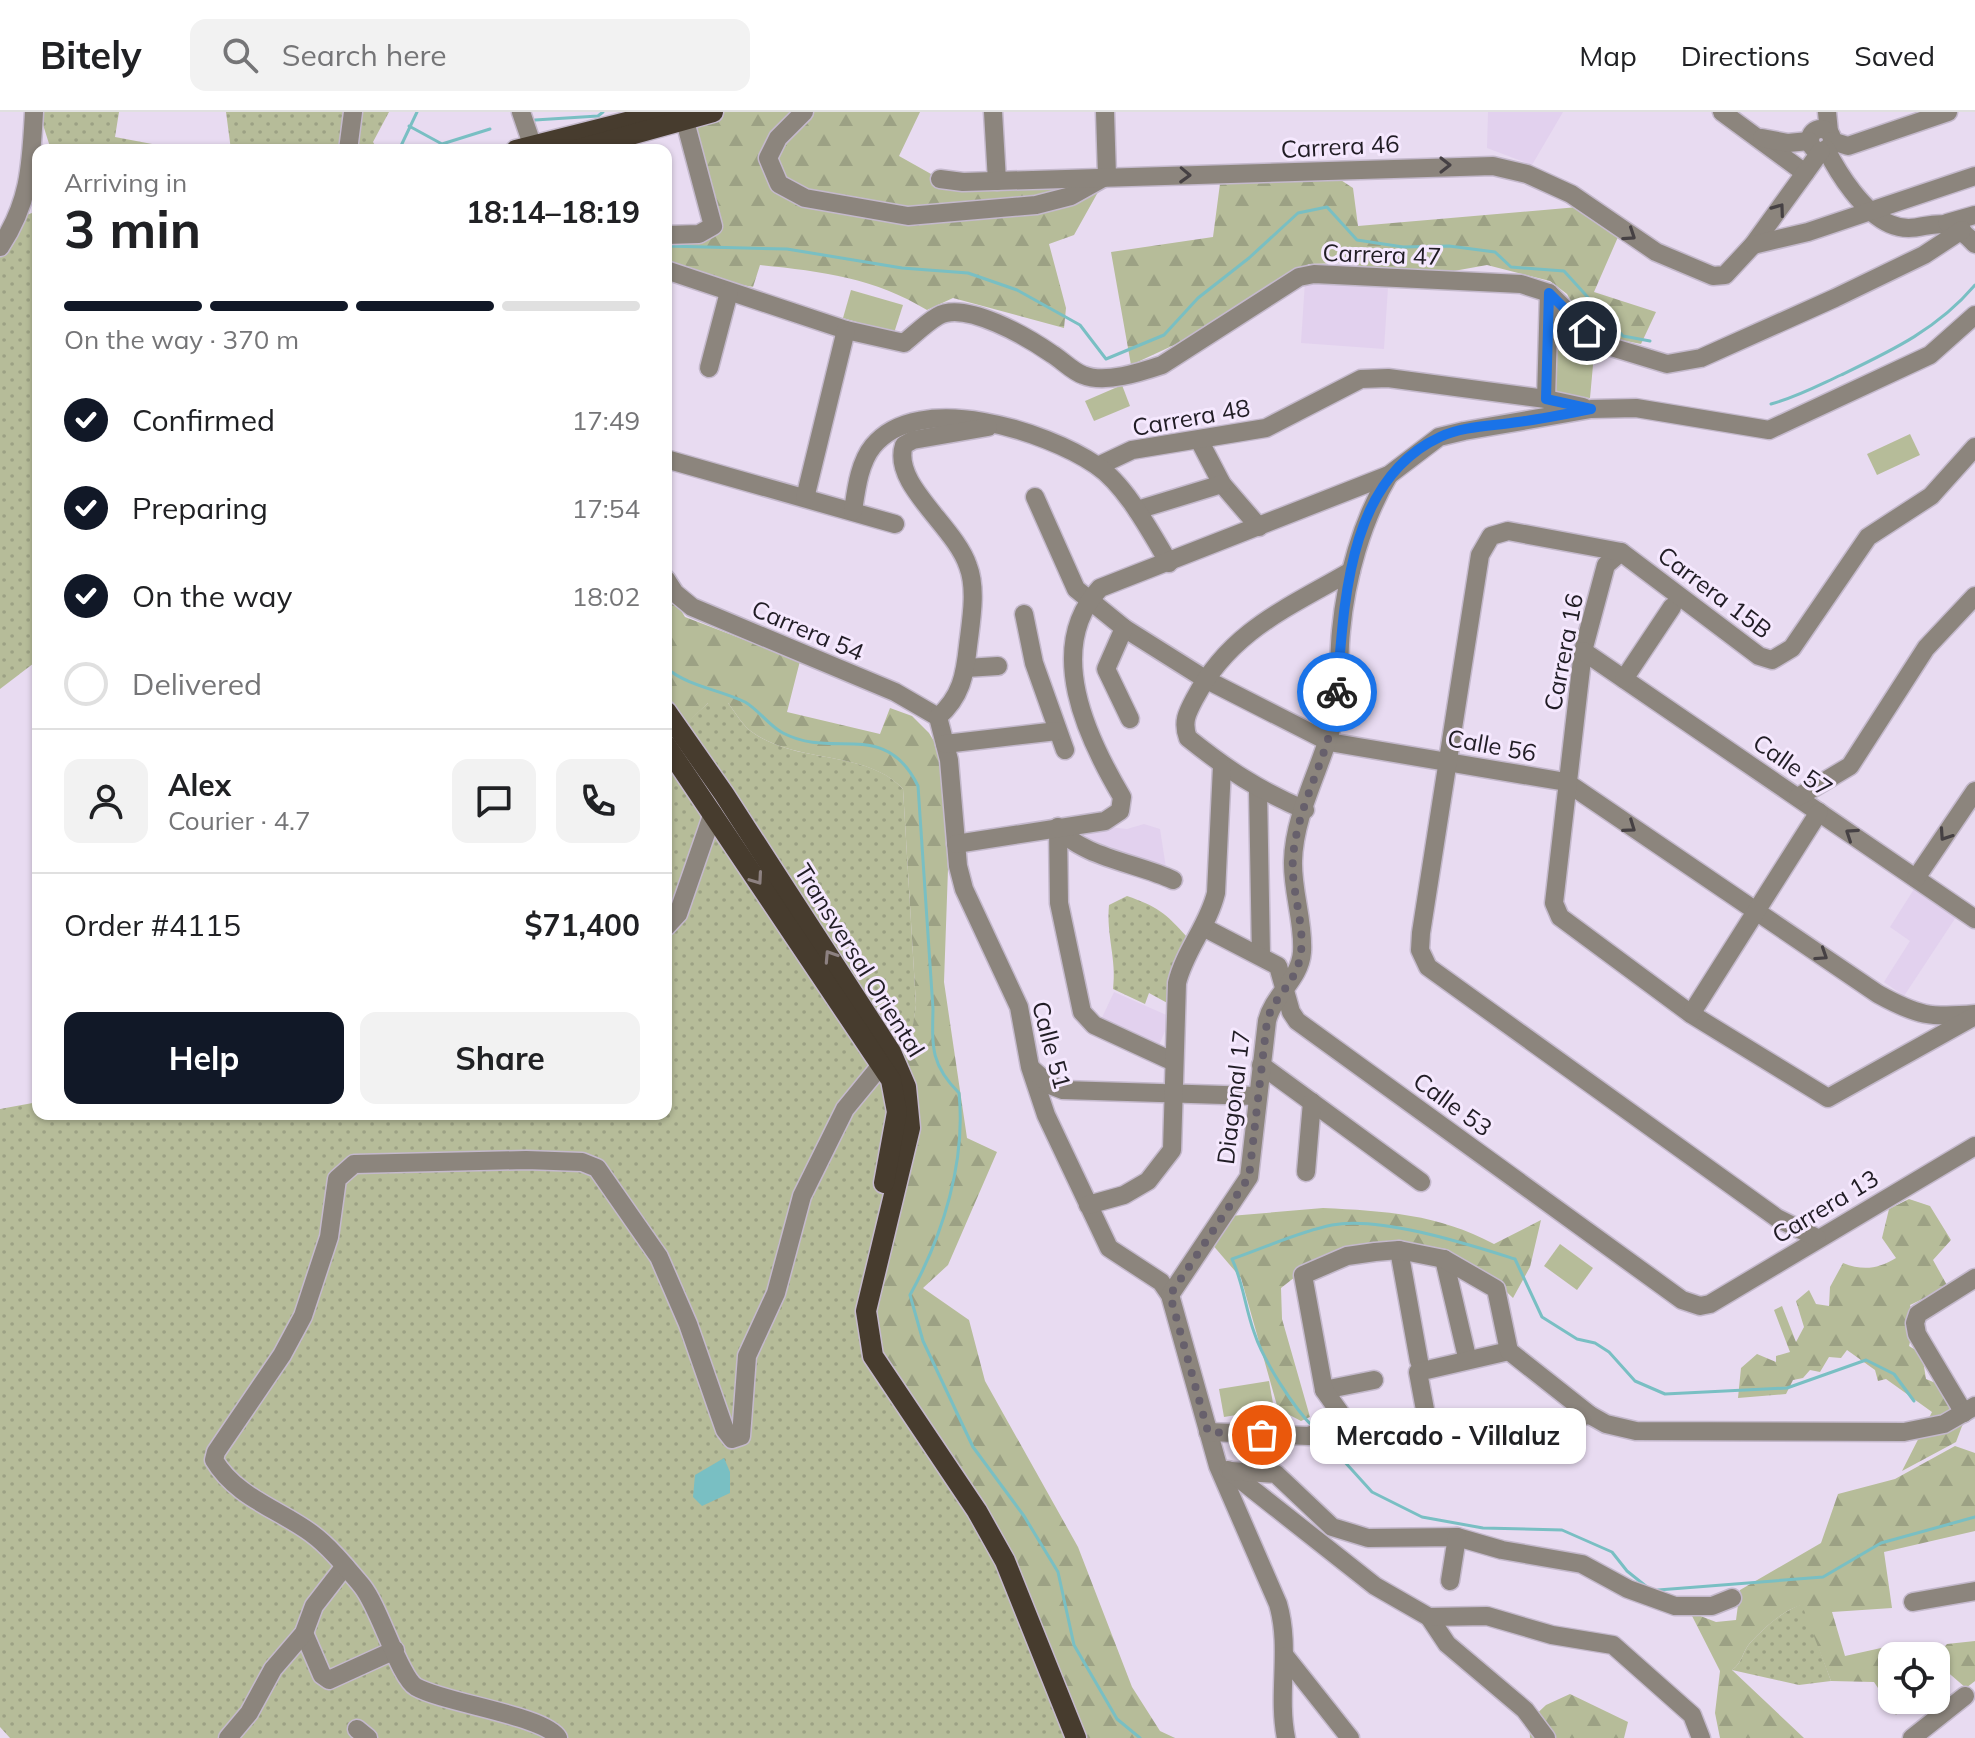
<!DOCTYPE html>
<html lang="en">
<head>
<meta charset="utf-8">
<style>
	body { margin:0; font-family:Mulish,sans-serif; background:#f2f2f2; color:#202124; height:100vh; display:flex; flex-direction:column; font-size:30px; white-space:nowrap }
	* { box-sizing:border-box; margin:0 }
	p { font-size:26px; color:#757577 }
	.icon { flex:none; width:44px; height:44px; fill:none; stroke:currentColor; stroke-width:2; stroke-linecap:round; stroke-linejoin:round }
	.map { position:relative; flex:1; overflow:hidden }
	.sheet { position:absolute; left:32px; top:32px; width:640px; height:976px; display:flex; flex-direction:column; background:#fff; border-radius:16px; box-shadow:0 2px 6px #0004 }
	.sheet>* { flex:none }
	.buttons { position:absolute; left:1878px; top:1530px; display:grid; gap:16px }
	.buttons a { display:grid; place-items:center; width:72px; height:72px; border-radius:16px; background:#fff; box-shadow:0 2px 6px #0004; font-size:40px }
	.pin { position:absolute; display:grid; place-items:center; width:68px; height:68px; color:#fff; margin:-34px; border:4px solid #fff; border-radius:50%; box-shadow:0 2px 8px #0007 }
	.courier { position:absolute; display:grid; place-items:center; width:80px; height:80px; margin:-40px; border:6px solid #1a73e8; border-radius:50%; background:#fff; color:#222; box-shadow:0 2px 10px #0007 }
	.bubble { position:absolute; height:56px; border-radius:16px; background:#fff; box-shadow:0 2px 6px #0004; font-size:26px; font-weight:700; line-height:56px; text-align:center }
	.overview em { font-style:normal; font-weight:700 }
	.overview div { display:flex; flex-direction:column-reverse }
	.overview { display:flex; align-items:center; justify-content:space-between; height:136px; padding:0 32px }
	h1 { font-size:52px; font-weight:700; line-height:60px }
	.bar { display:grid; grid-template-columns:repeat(4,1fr); gap:12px 8px; align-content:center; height:96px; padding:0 32px }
	.bar i { height:10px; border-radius:6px; background:#e0e0e0 }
	.bar .on { background:#111827 }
	.bar p { grid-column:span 4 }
	.line { display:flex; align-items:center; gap:20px; padding:0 32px; border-top:2px solid #e0e0e0 }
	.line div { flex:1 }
	.round { display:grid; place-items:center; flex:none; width:84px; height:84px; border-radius:16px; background:#f2f2f2 }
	ol { padding:0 32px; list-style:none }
	li { display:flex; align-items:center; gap:24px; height:88px }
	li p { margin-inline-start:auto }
	li .icon { padding:8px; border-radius:50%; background:#111827; color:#fff; stroke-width:4 }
	li:last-child { color:#757577 }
	li i { width:44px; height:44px; border:4px solid #e0e0e0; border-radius:50% }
	.button { display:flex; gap:16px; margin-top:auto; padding:16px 32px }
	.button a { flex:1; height:92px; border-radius:16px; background:#111827; color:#fff; font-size:32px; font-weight:700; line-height:92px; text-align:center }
	.button a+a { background:#f2f2f2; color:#202124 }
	header { display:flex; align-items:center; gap:48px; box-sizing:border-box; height:112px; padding:0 40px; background:#fff; border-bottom:2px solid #e0e0e0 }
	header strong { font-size:38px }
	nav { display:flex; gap:44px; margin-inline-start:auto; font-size:28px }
	.search { width:560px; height:72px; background:#f2f2f2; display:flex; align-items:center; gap:20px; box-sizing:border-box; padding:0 28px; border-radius:16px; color:#757577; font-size:30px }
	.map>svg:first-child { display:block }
	.built { fill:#e2d1ee }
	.grass { fill:url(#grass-dots) }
	.forest { fill:url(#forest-firs) }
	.park { fill:#b6bc99 }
	.water { fill:#79bfc3 }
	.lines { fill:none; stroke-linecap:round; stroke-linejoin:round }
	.stream { stroke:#79bfc3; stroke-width:3 }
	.minor-casing { stroke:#c4b9cc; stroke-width:21 }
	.major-casing { stroke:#c4b9cc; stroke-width:23 }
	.minor { stroke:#8c857d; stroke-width:18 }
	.major { stroke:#473c2e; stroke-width:20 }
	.oneway { stroke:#464144 }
	.oneway2 { stroke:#8d8181 }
	.done { stroke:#67606c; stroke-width:8; stroke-dasharray:0 14.4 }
	.route { stroke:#1a73e8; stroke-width:10 }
	.labels { text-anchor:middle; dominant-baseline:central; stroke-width:6; stroke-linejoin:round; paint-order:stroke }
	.street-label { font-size:24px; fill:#211d25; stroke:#f5e8fe }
</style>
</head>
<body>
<header>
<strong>Bitely</strong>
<div class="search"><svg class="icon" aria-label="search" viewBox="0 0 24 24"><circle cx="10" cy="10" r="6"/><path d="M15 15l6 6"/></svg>Search here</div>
<nav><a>Map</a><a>Directions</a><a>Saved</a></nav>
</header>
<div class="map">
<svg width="1975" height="1626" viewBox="0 0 1975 1626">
	<defs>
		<pattern id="grass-dots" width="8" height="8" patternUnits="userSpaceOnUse" patternTransform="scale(2)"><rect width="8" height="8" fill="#b6bc99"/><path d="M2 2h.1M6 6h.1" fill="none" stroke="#9ca184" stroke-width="1.8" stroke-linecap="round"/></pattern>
		<pattern id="forest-firs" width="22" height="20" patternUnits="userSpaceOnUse" patternTransform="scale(2)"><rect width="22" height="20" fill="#b6bc99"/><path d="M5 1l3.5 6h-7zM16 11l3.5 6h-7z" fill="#9ca184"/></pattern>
	</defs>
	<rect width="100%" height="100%" fill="#e8dbf1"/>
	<g class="built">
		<path d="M1488,0h75l-31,53 -45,-17z"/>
		<path d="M1305,169l83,6 -4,62 -83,-6z"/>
		<path d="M1144,712l16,5 6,39 -95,-36 38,-5 18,2z"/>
		<path d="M1916,774l42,28 -54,82 -20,-14 26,-41 -20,-14z"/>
		<path d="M1114,880l57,25 -14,33 -58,-26z"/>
	</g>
	<g class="grass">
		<path d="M39,0h80l-4,25 69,13h-133z"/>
		<path d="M226,0h163l-16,30 5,8h-147z"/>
		<path d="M38,99v449l-38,29v-442l20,-30z"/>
		<path d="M666,585l20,26 22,-20h20c7,9 15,23 24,29 46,33 114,17 151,57l13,216 -15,110 -19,274 91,123 112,226h-1075l-10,-11v-618l38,-7v12h628z"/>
		<path d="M1127,784c29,10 39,17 60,41l-11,23 -5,45 -22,-12 -4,11 -32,-15c4,-29 -7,-54 -4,-84z"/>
		<path d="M1803,1492l28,77 -32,4 -67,-15c11,-8 10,-18 18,-27 14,-15 33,-33 53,-39z"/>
	</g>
	<g class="forest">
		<path d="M675,0h245l-21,44 41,23 167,-3 -33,59 -25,9 17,64 -2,20 -111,-30 -26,12c-52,-32 -107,-39 -167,-45l-7,22 -87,-17v-33l38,-16z"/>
		<path d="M1330,61l23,15 5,38 220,-19 40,30 -24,55 62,20 -15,32 -25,-5 -24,-13 -16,-15 -9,-17 -17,-13 -63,-16 -50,9 -48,-3 -45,-8 -35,1 -27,16 -41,34 -110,51 -20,-113 102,-15 8,-61z"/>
		<path d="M666,474l19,31 115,44 -13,51 93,22 10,-26 22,8 17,17 9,15 5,19 5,102 -4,113 23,156 30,14 -49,113 -25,23 46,32 16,61 93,166 54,140 28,44 15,7h-90l-112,-226 -91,-123 -19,-42 53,-342 -13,-216c-38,-40 -105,-24 -151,-57 -9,-6 -17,-20 -24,-29h-20l-22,21 -20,-27z"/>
		<path d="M1909,1087l21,7 21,34 -18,20 15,27 -38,18 2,6 -7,10 8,9 -4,16 13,8 4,25 12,5 26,37 -8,21 -54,29 30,-59 -46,-33 -8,2 -3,-11 -28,-20 -6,8 -12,-1 -9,15 -10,-2 -7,8 -10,2 -7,14 -48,4 3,-30 16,-14 19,8v-6l14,-4 -16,-42 8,-4 14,36 8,-15 -8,-26 13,-11 7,14 13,2 1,-19 13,-24c20,8 35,6 53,-5l-14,-20 7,-29z"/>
		<path d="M1323,1096c62,3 115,6 171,36l47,-24 -11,47 -17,31 -21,-20 -97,-34 -55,5 -31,17 -28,22 1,31 28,98 -9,4 -23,-12 -37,-131 -30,-35 19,-27z"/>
		<path d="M1955,1334l20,7v78l-91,21 8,56 -60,4 13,44 36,-8 59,4 7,-8 28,-3v40l-9,7 -22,-19 -8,5v-18h-44v44h16l-12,15 -22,-33 -43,-1 -29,-76c-19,5 -38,23 -52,38 -8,9 -7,19 -18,27l72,68h-84l-5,-25 5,-42 -30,-59 26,10 20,-2 4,-30 81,-47 17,-49 57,-15z"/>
		<path d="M1570,1582l58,28 -4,16h-94l-1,-17 17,-16z"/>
	</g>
	<g class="park">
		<path d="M851,178l52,15 -9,28 -51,-15z"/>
		<path d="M1556,227l39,4 -5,55 -39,-4z"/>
		<path d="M1122,273l8,21 -36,15 -9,-20z"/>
		<path d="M1910,322l10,21 -43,20 -10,-21z"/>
		<path d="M1560,1132l33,24 -16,22 -33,-24z"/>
		<path d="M1269,1269l5,28 -50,8 -5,-28z"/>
	</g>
	<path class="water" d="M724,1346l6,14v21l-28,13 -9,-9 2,-22z"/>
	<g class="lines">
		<g class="stream">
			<path d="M535,8l63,-4 5,-4"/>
			<path d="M409,14l33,18 48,-15"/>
			<path d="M399,38l18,-38"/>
			<path d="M666,134l121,3 115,19 66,5 49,17 63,35 26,34 58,-24 34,-37 51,-40 49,-45 29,-6 30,33 46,7 46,-1 46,6 16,15 53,4 59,65 27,5"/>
			<path d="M1771,292c26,-7 46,-18 70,-29 50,-24 97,-46 134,-90"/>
			<path d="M666,556c24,19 52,21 79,34 14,8 24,24 38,31 51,27 102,-15 135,53l15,223c-1,39 -2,56 26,84 7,69 -16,142 -49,202l13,46 50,106 51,69 34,56 16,73 43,74 23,19"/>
			<path d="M1314,1316c-21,-21 -51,-68 -60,-96 -9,-25 -11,-50 -22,-73 32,-11 66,-27 100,-34 49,-9 135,19 183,34l27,58 35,22 18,4 14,9 26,29 30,13 122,-6 79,-28 28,14 20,27"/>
			<path d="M1324,1327l48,53 50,25 61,11 79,2 50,22 15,19 20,16"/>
			<path d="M1658,1478l165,-13 58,-34 94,-26"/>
		</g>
		<g class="minor-casing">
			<g id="minor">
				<path d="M521,0l13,38"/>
				<path d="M804,0l-26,26 -10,20 11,26 26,14 103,18 128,-11 35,-9 34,-19"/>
				<path d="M993,0l4,69"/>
				<path d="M1105,0l2,64"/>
				<path d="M1722,0l83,61"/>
				<path d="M1827,0l2,20"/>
				<circle cx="1821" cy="28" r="11"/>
				<path d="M1762,26l26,5 21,-2"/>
				<path d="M1832,29l16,5 100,-34"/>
				<path d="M1826,37c13,26 37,63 64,75 34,15 49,-20 85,20"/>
				<path d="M348,38l5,-38"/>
				<path d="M940,67l23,3 530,-16 34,8 44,20 85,58 57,24 12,-1 28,-30 68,-94"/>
				<path d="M1947,111l28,-8"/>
				<path d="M666,123l33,-1 14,-8 -28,-105"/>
				<path d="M1753,133l55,-13 167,-56"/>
				<path d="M0,135c30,-45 31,-82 34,-135"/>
				<path d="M666,158l180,60 58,13c11,-9 22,-20 34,-27 27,-16 91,22 114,38 10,6 20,17 31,21 22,9 58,-3 79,-10l137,-88 15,-3 207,10 28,9 38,38 24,16 56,17 34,-6 134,-60 89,-43 38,-25"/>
				<path d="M709,256l20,-76"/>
				<path d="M1546,287l3,-106"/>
				<path d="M1199,328l23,44 37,43"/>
				<path d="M666,347l229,65"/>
				<path d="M1098,354l34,-16 134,-22 95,-49 27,-1 158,21 37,8"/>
				<path d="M1035,385l41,92 48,39 81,51 124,63 237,40 312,212c40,22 52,24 97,20"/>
				<path d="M805,386l41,-168"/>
				<path d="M1137,398l85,-26"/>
				<path d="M853,399c3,-20 6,-48 20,-65 46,-56 173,-15 223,19 30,20 55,68 73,98"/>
				<path d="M1621,440l-15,13 -23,86 -29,252 6,14 131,97 137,84 145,-81"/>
				<path d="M666,467l9,14 17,14 203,85 43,25"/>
				<path d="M1024,502l10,49 31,87"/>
				<path d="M1124,516l-18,41 24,50"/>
				<path d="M1583,539l392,268"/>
				<path d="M966,556l32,-2"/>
				<path d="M1624,567l48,-72"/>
				<path d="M938,605l11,43 9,106 6,23 55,118 11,60 16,48 63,133 52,34 9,13 48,171 60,138c13,44 -1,89 8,134"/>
				<path d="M938,605c23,-20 27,-42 30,-71 3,-25 9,-57 0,-80 -13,-40 -77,-82 -64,-121l9,-5 75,-13"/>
				<path d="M945,632l112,-13"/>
				<path d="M1258,678l3,166"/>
				<path d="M1798,685l52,-31 76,-118 49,-52"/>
				<path d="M1305,698c-47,-20 -77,-40 -117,-72 -6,-16 -1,-25 7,-40 36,-68 93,-90 156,-127"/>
				<path d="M1058,715l1,76 23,109 12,13 80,37"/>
				<path d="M1058,715c20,29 82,37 115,53"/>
				<path d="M956,732l149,-23 15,-10 2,-14c-35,-59 -78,-149 -22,-209l289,-113 50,-38 25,-6 127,-22 45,-1 133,22 161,-75 45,-40"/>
				<path d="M1916,766l59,-87"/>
				<path d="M666,815l12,-13 35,-101"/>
				<path d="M1203,815l75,39 13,46 6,9 385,279 18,6 10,-2 265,-158"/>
				<path d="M1691,902l128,-202"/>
				<path d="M1261,953l160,117"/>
				<path d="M1032,957l18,16 13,5 193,6"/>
				<path d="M1306,1060l6,-70"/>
				<path d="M1088,1093l36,-10 24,-14 24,-31 5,-167c8,-33 31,-57 39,-90l6,-126"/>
				<path d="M1817,1126l-40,-20 -349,-251 -8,-17 1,-17 59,-378 11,-19 17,-5 113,21 138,104 13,4 20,-12 76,-111 63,-41 44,-49"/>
				<path d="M1399,1138l20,111"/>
				<path d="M1444,1147l23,98"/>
				<path d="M1170,1183l79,-118 18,-156c6,-26 33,-41 35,-69 2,-30 -10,-61 -9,-91 1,-49 31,-98 42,-146 6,-27 3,-57 6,-84 5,-54 21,-110 48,-156"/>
				<path d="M1509,1239l-91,21 13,70 159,-27"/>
				<path d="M1324,1278l50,-10"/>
				<path d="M1964,1301l-47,-79 -2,-11 3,-9 57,-36"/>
				<path d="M1208,1320l101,4 13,-5 16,-17"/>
				<path d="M1375,1337l-13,-5 -38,-54 -21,-115 44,-19 28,-4 24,-2 45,9 52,30 13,62 81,64 16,9 30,7 268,1 40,-8 31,-18"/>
				<path d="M1228,1358l147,116 54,31 18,27 78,66 21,28"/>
				<path d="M1231,1359l45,3 56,53 36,11 89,-1 45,13 80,14 46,25 47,17h37l20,-8"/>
				<path d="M1450,1469l7,-44"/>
				<path d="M1913,1490l62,-11"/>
				<path d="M1429,1505l58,-1 65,19 61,10 79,70 9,23"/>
				<path d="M304,1521l18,42 7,5 66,-30"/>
				<path d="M1285,1544l65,82"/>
				<path d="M357,1617l11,9"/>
				<path d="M228,1626l21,-25 24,-44 31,-36 10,-27 31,-40"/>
				<path d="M558,1626c-12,-22 -114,-35 -142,-51 -17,-10 -36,-79 -54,-101 -16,-19 -32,-39 -51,-53 -33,-24 -75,-36 -97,-73l2,-8 66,-97 21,-39 26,-79 8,-58 17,-15 172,-4 56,2 15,6 62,89 29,67 37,106 7,9 9,-3 6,-80 29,-63 26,-97 43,-87 37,-45"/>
				<path d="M1912,1626l53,-42"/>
			</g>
		</g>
		<g class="major-casing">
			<g id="major">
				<path d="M516,38l150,-38"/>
				<path d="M576,38l137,-38"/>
				<path d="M666,599l58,83 167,258 15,35 4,41 -44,183 7,45 104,155 28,50 71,177"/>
				<path d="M666,633l225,335 6,32 -13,71"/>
			</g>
		</g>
		<use href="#minor" class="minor"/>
		<use href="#major" class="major"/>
	</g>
	<defs><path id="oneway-chevron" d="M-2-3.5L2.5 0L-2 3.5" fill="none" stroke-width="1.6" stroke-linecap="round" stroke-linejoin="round" transform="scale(2)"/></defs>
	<g class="oneway">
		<use href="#oneway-chevron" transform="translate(1445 53)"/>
		<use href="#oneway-chevron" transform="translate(1185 63) rotate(2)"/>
		<use href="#oneway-chevron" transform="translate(1779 97) rotate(-54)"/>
		<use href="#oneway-chevron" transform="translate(1630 123) rotate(34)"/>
		<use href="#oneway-chevron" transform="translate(1630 715) rotate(35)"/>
		<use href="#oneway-chevron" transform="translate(1851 722) rotate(-146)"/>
		<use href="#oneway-chevron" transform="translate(1945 723) rotate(124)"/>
		<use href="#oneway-chevron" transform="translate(1822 843) rotate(33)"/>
	</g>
	<g class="oneway2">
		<use href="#oneway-chevron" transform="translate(757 767) rotate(55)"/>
		<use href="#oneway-chevron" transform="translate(830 844) rotate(-123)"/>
	</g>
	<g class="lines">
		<path class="done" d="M1262,1323l-54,-3 -38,-137 79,-118 18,-156c6,-23 26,-36 32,-59 9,-33 -9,-70 -6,-104 4,-57 41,-108 44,-166"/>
		<path class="route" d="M1337,580c7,-88 10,-212 103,-255 23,-11 53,-11 78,-15 24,-3 48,-8 73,-13l-45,-10 3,-106 38,38"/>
	</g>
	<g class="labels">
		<g class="street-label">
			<text transform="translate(1340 34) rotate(-3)">Carrera 46</text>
			<text transform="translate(1382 142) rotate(2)">Carrera 47</text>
			<text transform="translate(1191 305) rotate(-10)">Carrera 48</text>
			<text transform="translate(1715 480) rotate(37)">Carrera 15B</text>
			<text transform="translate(808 518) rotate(23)">Carrera 54</text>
			<text transform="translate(1563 540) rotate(-79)">Carrera 16</text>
			<text transform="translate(1492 633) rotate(10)">Calle 56</text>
			<text transform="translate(1793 653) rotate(35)">Calle 57</text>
			<text transform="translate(860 848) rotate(58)">Transversal Oriental</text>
			<text transform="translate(1052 933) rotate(75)">Calle 51</text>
			<text transform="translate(1233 985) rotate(-83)">Diagonal 17</text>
			<text transform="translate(1453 992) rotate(36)">Calle 53</text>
			<text transform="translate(1825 1094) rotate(-31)">Carrera 13</text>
		</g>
	</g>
</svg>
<div class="buttons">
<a><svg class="icon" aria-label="locate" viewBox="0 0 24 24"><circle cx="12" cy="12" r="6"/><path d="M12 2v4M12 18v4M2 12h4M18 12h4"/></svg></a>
</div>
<div class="pin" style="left:1262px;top:1323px;background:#ea580c"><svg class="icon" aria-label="bag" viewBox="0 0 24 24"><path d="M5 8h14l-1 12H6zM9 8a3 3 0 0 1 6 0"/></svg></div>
<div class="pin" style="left:1587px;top:219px;background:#1f2937"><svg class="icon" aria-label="home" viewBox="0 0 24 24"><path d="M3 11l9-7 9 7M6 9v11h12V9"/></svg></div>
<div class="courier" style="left:1337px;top:580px"><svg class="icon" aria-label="bike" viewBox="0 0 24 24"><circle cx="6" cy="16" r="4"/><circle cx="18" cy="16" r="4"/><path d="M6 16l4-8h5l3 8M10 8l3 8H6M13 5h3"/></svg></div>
<div class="bubble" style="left:1310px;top:1296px;width:276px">Mercado - Villaluz</div>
<section class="sheet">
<div class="overview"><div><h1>3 min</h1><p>Arriving in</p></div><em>18:14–18:19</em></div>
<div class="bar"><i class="on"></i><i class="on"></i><i class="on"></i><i></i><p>On the way · 370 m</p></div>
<ol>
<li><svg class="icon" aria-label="check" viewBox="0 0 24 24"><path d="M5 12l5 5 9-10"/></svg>Confirmed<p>17:49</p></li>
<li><svg class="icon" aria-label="check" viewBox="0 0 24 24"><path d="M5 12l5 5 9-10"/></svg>Preparing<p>17:54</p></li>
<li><svg class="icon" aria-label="check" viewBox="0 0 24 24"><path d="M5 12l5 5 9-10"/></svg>On the way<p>18:02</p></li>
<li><i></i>Delivered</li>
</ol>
<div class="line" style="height:144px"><a class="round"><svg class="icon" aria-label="person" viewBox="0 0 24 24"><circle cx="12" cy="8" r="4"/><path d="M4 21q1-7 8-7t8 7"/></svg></a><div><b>Alex</b><p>Courier · 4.7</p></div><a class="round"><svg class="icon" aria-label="chat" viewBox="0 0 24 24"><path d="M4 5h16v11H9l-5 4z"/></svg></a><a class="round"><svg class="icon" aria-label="phone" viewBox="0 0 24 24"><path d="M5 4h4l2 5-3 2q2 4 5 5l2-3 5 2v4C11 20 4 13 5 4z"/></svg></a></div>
<div class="line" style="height:104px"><div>Order #4115</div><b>$71,400</b></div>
<div class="button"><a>Help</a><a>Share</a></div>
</section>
</div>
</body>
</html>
